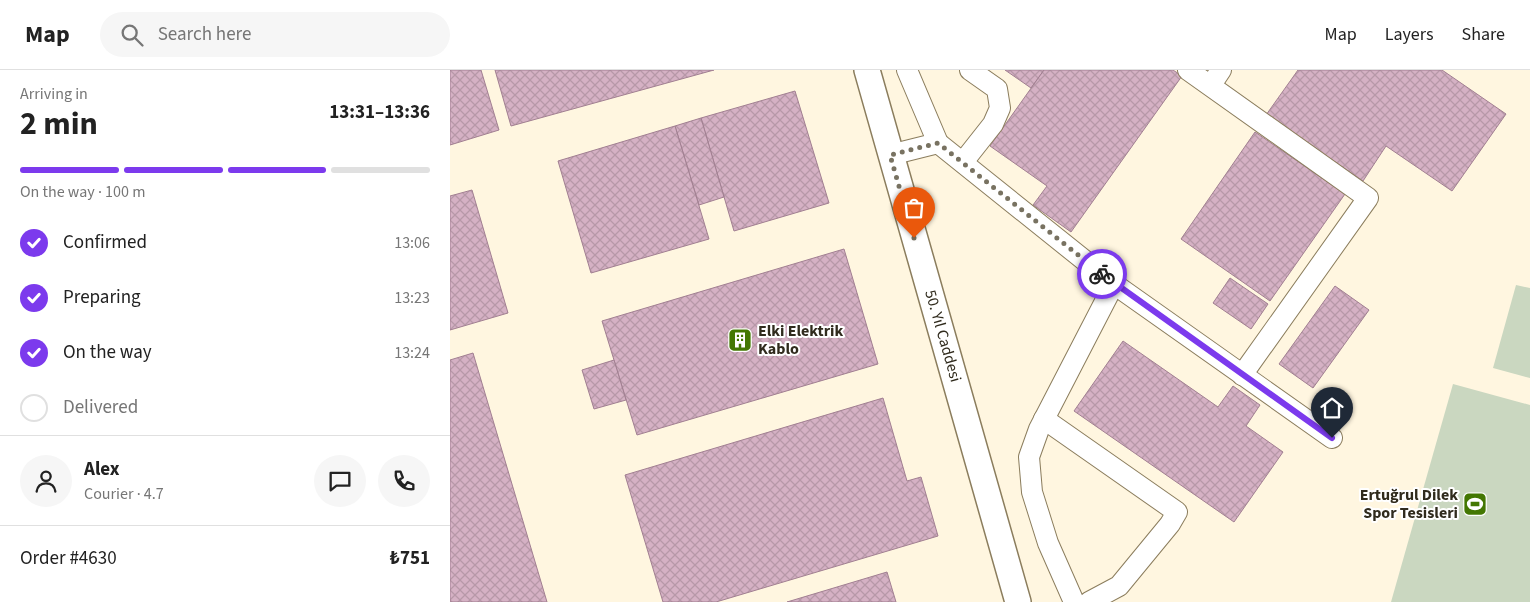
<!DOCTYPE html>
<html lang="en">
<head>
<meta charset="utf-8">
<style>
	body { margin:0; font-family:"Source Sans 3",sans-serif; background:#f6f6f6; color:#222; height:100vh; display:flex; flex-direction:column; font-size:19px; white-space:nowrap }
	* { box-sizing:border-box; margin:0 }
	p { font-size:16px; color:#767676 }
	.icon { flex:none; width:28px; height:28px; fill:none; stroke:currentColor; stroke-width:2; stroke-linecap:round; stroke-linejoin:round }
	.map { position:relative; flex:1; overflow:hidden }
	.side { display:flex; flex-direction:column; background:#fff; width:450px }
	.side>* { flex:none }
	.pin { position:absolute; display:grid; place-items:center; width:42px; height:42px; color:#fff; margin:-51px -21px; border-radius:50% 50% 50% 0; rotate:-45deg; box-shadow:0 0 5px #0007 }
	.pin .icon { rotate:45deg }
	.courier { position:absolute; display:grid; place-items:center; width:50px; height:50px; margin:-25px; border:4px solid #7c3aed; border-radius:50%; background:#fff; color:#222; box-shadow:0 1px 6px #0007 }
	.headline em { font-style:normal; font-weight:700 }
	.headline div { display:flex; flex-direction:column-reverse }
	.headline { display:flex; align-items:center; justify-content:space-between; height:85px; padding:0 20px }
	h1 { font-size:32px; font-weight:700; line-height:38px }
	.bar { display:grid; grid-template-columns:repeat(4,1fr); gap:8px 5px; align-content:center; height:60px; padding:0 20px }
	.bar i { height:6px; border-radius:4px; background:#e0e0e0 }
	.bar .selected { background:#7c3aed }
	.bar p { grid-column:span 4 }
	.line { display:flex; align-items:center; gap:12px; padding:0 20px; border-top:1px solid #e0e0e0 }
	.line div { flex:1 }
	.round { display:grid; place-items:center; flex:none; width:52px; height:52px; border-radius:26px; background:#f6f6f6 }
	ol { padding:0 20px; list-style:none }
	li { display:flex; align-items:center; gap:15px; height:55px }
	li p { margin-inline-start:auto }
	li .icon { padding:5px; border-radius:50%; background:#7c3aed; color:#fff; stroke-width:4 }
	li:last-child { color:#767676 }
	li i { width:28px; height:28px; border:2px solid #e0e0e0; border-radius:50% }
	header { display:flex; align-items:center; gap:30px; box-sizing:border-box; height:70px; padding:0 25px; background:#fff; border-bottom:1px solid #e0e0e0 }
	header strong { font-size:24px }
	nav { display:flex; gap:28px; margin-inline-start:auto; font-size:18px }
	.search { width:350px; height:45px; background:#f6f6f6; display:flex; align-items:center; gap:12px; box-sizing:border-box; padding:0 18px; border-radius:28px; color:#767676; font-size:19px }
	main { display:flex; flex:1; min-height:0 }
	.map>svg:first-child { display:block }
	.grass { fill:#cad7c0 }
	.building { fill:url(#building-cross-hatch); stroke:#a17f91 }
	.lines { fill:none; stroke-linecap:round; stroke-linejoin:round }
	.minor-casing { stroke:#8b7d5d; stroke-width:22 }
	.tertiary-casing { stroke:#8b7d5d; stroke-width:28 }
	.minor { stroke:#fff; stroke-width:20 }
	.tertiary { stroke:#fff; stroke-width:25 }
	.done { stroke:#787261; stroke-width:5; stroke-dasharray:0 9 }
	.route { stroke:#7c3aed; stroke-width:6 }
	.labels { text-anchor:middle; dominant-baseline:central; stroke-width:4; stroke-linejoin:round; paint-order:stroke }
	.poi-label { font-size:16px; font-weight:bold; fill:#302b1d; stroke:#fff; text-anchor:start }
	.street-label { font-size:16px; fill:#302b1d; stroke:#fff }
</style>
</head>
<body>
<header>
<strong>Map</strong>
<div class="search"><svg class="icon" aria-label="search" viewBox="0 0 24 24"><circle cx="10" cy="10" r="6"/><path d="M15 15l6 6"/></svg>Search here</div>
<nav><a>Map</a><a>Layers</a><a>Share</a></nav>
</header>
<main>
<section class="side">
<div class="headline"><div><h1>2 min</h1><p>Arriving in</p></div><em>13:31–13:36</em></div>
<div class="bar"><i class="selected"></i><i class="selected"></i><i class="selected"></i><i></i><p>On the way · 100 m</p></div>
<ol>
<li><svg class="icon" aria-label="check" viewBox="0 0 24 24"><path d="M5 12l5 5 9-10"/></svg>Confirmed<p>13:06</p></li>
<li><svg class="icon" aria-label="check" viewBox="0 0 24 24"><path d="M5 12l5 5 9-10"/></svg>Preparing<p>13:23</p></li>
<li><svg class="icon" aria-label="check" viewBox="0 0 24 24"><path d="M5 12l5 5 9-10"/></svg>On the way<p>13:24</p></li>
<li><i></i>Delivered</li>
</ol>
<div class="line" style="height:90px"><a class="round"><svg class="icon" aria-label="person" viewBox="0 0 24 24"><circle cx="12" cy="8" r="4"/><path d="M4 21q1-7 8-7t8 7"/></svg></a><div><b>Alex</b><p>Courier · 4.7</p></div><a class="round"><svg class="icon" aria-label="chat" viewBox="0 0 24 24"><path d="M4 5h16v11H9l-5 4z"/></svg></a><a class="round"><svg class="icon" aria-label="phone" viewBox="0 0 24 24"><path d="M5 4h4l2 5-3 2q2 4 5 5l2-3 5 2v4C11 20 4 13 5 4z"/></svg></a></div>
<div class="line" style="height:65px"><div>Order #4630</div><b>₺751</b></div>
</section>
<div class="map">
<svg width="1080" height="532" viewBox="0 0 1080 532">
	<defs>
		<pattern id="building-cross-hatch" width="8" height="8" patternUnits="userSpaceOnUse" patternTransform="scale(1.25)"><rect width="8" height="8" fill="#d5b1c4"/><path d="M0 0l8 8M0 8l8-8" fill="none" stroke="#b798a8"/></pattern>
	</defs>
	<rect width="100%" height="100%" fill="#fff6e0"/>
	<g class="grass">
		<path d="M1066,215l14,3v90l-37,-10z"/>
		<path d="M1003,314l77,21v197h-139z"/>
	</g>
	<g class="building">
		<path d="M0,0h31l18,60 -49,15z"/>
		<path d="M45,0h219l-203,56z"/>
		<path d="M555,0h39l-13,18z"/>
		<path d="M594,0h129l9,6 -111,156 -38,-27 14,-19 -57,-40z"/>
		<path d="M848,0h144l64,44 -54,77 -66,-45 -23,35 -97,-66z"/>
		<path d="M345,21l34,112 -95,28 -33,-113z"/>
		<path d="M251,48l23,79 -25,8 -24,-79z"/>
		<path d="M225,56l34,113 -118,34 -33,-112z"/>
		<path d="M805,62l90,62 -75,107 -89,-62z"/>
		<path d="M22,120l36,123 -58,17v-134z"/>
		<path d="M394,179l34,115 -241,71 -35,-114z"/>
		<path d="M780,208l38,26 -17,25 -38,-26z"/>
		<path d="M885,216l34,24 -56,78 -34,-24z"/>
		<path d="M673,271l95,66 15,-21 27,19 -14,21 37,26 -49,70 -160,-111z"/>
		<path d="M23,283l74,249h-97v-242z"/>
		<path d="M164,290l12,40 -32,9 -12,-39z"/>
		<path d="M433,328l24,83 14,-4 17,59 -222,66h-53l-38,-127z"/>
		<path d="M437,502l9,30h-109z"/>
	</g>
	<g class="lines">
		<g class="minor-casing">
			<g id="minor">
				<path d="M457,0l31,73 176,141 218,154"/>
				<path d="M738,0l180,128 -126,177"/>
				<path d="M761,15l10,-15"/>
				<path d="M440,85l48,-12"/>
				<path d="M513,92l30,-38 7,-16 -3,-19 -27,-19"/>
				<path d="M594,349l133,93 -7,12 -51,62 -30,16"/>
				<path d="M624,532l-26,-59 -16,-51 -3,-35 10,-28 75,-145"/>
			</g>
		</g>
		<g class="tertiary-casing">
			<path id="tertiary" d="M417,0l151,532"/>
		</g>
		<use href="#minor" class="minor"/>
		<use href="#tertiary" class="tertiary"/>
	</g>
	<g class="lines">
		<path class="done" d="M464,168l-24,-83 48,-12 164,131"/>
		<path class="route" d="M652,204l230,164"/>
	</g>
	<defs>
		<g id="building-square" transform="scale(1.25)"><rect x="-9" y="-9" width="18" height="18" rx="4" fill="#437702" stroke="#fff"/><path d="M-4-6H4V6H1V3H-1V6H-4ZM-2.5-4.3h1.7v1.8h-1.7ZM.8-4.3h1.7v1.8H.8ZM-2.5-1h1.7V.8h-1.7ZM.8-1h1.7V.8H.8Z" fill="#fff"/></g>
		<g id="stadium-square" transform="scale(1.25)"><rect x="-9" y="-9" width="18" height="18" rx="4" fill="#437702" stroke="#fff"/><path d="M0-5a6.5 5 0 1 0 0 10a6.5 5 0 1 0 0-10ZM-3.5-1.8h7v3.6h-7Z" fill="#fff"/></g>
	</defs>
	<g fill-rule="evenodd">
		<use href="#building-square" x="290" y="270"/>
		<use href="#stadium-square" x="1025" y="434"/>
	</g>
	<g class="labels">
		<g class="poi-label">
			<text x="308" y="261">Elki Elektrik<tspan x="308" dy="18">Kablo</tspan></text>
			<text x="1008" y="425" text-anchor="end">Ertuğrul Dilek<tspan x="1008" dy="18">Spor Tesisleri</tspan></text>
		</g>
		<g class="street-label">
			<text transform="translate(493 266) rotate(74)">50. Yıl Caddesi</text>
		</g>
	</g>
</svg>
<div class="pin" style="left:464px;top:168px;background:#ea580c"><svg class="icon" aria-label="bag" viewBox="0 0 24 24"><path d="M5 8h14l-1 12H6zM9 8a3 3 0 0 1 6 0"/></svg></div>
<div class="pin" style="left:882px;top:368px;background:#1f2937"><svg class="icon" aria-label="home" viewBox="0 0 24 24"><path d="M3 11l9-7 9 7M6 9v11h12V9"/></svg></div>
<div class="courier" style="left:652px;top:204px"><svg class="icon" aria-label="bike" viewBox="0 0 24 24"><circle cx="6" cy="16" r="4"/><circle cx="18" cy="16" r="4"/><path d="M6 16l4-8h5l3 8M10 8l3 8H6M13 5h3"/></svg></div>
</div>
</main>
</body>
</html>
